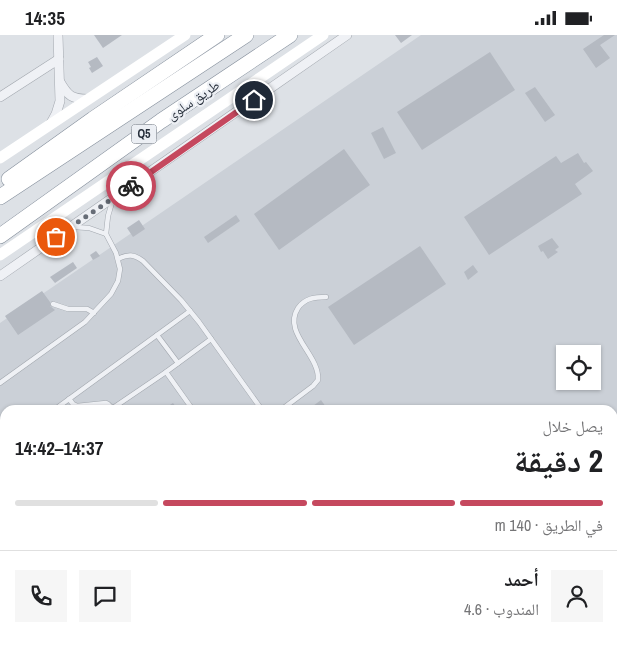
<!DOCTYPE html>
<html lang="ar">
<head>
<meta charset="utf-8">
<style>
	body { margin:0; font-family:"Archivo Narrow","Noto Naskh Arabic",sans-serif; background:#f6f6f6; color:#202124; direction:rtl; height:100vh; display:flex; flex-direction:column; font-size:19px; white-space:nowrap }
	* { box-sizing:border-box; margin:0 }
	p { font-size:16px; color:#757577 }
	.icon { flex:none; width:28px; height:28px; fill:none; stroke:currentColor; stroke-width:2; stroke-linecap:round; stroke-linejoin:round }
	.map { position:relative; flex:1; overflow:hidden; direction:ltr }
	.panel { position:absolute; left:0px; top:370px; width:618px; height:245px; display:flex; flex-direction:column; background:#fff; border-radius:15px 15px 0 0; box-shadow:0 1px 4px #0004; direction:rtl }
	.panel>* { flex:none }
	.controls { position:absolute; left:556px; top:310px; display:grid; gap:10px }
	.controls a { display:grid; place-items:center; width:45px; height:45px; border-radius:0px; background:#fff; box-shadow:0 1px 4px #0004; font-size:25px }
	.pin { position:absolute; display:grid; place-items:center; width:42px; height:42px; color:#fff; margin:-21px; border:2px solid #fff; border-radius:50%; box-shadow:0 1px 5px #0007 }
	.courier { position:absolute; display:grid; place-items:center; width:50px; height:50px; margin:-25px; border:4px solid #c5485e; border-radius:50%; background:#fff; color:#222; box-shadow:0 1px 6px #0007 }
	.overview em { font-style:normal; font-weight:700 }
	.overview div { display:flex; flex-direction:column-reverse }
	.overview { display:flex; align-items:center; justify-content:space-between; height:85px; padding:0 15px }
	h1 { font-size:32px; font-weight:700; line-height:38px }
	.bar { display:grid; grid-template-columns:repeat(4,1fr); gap:8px 5px; align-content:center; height:60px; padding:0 15px }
	.bar i { height:6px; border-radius:4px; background:#e0e0e0 }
	.bar .selected { background:#c5485e }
	.bar p { grid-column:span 4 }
	.line { display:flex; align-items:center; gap:12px; padding:0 15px; border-top:1px solid #e0e0e0 }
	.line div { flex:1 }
	.round { display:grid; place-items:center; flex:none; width:52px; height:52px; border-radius:0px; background:#f6f6f6 }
	.status { display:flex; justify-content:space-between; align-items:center; height:35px; padding:0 25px; background:#fff; direction:ltr }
	.status svg { height:14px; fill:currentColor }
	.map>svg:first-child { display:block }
	.built { fill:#cbd0d7; fill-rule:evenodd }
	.building { fill:#b5bac2 }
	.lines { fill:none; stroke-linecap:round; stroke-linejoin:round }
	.lane-casing { stroke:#a3a8af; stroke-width:5.5 }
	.street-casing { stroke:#a3a8af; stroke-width:10 }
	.highway-casing { stroke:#858f9c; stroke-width:16 }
	.lane { stroke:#eff1f5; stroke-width:4.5 }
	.street { stroke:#eff1f5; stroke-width:9 }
	.secondary { stroke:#fff; stroke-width:11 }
	.highway { stroke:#fff; stroke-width:15 }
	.done { stroke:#676d77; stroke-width:5; stroke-dasharray:0 9 }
	.route { stroke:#c5485e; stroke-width:6 }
	.labels { text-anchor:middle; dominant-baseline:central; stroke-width:4.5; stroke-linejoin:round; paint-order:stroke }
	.shield { fill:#eceff4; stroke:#626972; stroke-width:1 }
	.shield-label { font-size:12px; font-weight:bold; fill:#272f3b }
	.street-label { font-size:14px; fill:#272f3b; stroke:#eceff4 }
</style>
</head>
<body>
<div class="status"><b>14:35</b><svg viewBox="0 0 49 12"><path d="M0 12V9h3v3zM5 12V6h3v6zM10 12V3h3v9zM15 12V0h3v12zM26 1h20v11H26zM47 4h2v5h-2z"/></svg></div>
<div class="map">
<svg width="617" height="615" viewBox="0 0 617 615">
	<rect width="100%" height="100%" fill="#dde1e6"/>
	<path class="built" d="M421,0h196v615h-617v-327zM565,319h27v27h-27zM5,375h607v235h-607z"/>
	<g class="building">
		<path d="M94,0h28l-19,13z"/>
		<path d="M395,0h17l-11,8z"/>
		<path d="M604,0h11l-15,10 10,13 -14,10 -13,-19z"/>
		<path d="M490,17l25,38 -93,60 -25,-38z"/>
		<path d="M97,22l6,9 -11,7 -3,-5 2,-1 -3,-5z"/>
		<path d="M535,52l20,28 -10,7 -20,-29z"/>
		<path d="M383,92l13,26 -12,6 -13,-26z"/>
		<path d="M344,114l26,36 -91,65 -25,-36z"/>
		<path d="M578,118l6,10 2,-1 7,9 -18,13 7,10 -93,61 -25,-38 92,-61 5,7z"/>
		<path d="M236,180l4,6 -32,22 -4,-6z"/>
		<path d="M139,185l6,9 -12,8 -6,-9z"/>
		<path d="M552,203l7,9 -4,3 3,2 -10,7 -5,-8 -2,1 -3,-6z"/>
		<path d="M420,211l26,38 -92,61 -26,-38z"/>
		<path d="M96,216l4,5 -7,4 -3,-5z"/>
		<path d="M73,227l4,6 -22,15 -5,-6z"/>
		<path d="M473,230l5,7 -10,8 -4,-8z"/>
		<path d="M42,256l8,11v4l5,4 -37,25 -13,-19z"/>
		<path d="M321,365l7,10h-12l-3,-4z"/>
		<path d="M173,368l5,7h-16z"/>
	</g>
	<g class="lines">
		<g class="lane-casing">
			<g id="lane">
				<path d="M106,199l2,-18 5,-17"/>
				<path d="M118,224c10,-5 16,-5 25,2l38,39 18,22 63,88"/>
				<path d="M53,269l15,5h19l7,4"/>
				<path d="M157,300l21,28"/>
				<path d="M166,337l27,38"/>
				<path d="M0,348l85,-61 26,-28 7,-13 2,-12 -4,-16 -10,-19 -17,-6 -15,-1"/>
				<path d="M69,364l4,5 4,2 29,-3 2,1 5,5"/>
				<path d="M54,375l136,-99"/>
				<path d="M110,375l56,-38 45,-33"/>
				<path d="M281,375l32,-24 5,-6c2,-25 -36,-47 -20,-72 7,-10 17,-11 28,-11"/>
				<path d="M0,417l5,-6"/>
				<path d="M0,443l5,10"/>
				<path d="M612,454l5,-3"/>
				<path d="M103,610l3,5"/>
				<path d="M152,610l4,5"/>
				<path d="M222,615l7,-5"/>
				<path d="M380,615l7,-5"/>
			</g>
		</g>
		<g class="street-casing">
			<g id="street">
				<path d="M60,47c8,14 12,17 27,17"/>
				<path d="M0,62l59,-38"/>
				<path d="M51,88l5,-9 4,-13 -2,-66"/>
				<path d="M0,241l347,-241"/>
			</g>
		</g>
		<g class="highway-casing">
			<g id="highway">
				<path d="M9,144l84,-60 124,-84"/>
				<path d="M0,162l246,-162"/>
				<path d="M0,201l161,-115 129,-86"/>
			</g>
		</g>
		<use href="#lane" class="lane"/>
		<use href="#street" class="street"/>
		<g class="secondary">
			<path d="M0,123l185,-123"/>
			<path d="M0,220l323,-220"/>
			<path d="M612,504l5,-3"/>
			<path d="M612,534l5,-4"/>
			<path d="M452,615l8,-5"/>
			<path d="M495,615l7,-5"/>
		</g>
		<use href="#highway" class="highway"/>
	</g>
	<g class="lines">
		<path class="done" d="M56,202l75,-51"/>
		<path class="route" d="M131,151l123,-86"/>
	</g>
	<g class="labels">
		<rect class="shield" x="131.5" y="89.5" width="25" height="19" rx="4"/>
		<g class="shield-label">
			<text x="144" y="99">Q5</text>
		</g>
		<g class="street-label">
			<text transform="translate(193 65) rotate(-34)">طريق سلوى</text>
		</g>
	</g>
</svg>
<div class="controls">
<a><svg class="icon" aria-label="locate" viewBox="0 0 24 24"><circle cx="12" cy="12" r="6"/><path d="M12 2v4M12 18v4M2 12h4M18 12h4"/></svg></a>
</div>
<div class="pin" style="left:56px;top:202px;background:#ea580c"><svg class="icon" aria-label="bag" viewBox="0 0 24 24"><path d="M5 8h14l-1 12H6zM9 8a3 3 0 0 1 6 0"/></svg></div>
<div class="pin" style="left:254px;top:65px;background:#1f2937"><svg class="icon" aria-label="home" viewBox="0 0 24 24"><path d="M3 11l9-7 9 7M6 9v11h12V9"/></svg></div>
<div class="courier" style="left:131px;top:151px"><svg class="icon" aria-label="bike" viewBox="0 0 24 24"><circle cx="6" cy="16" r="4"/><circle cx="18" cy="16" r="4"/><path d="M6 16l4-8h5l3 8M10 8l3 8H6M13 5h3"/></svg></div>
<section class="panel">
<div class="overview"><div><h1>2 دقيقة</h1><p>يصل خلال</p></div><em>14:37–14:42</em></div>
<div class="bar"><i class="selected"></i><i class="selected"></i><i class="selected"></i><i></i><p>في الطريق · 140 m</p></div>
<div class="line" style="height:90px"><a class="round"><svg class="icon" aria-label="person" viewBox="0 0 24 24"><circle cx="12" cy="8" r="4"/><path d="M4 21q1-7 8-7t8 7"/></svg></a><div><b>أحمد</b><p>المندوب · 4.6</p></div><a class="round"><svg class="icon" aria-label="chat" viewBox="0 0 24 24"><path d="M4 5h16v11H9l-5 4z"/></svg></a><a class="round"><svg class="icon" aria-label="phone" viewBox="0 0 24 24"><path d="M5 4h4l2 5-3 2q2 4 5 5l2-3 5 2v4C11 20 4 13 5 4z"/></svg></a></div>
</section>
</div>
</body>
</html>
